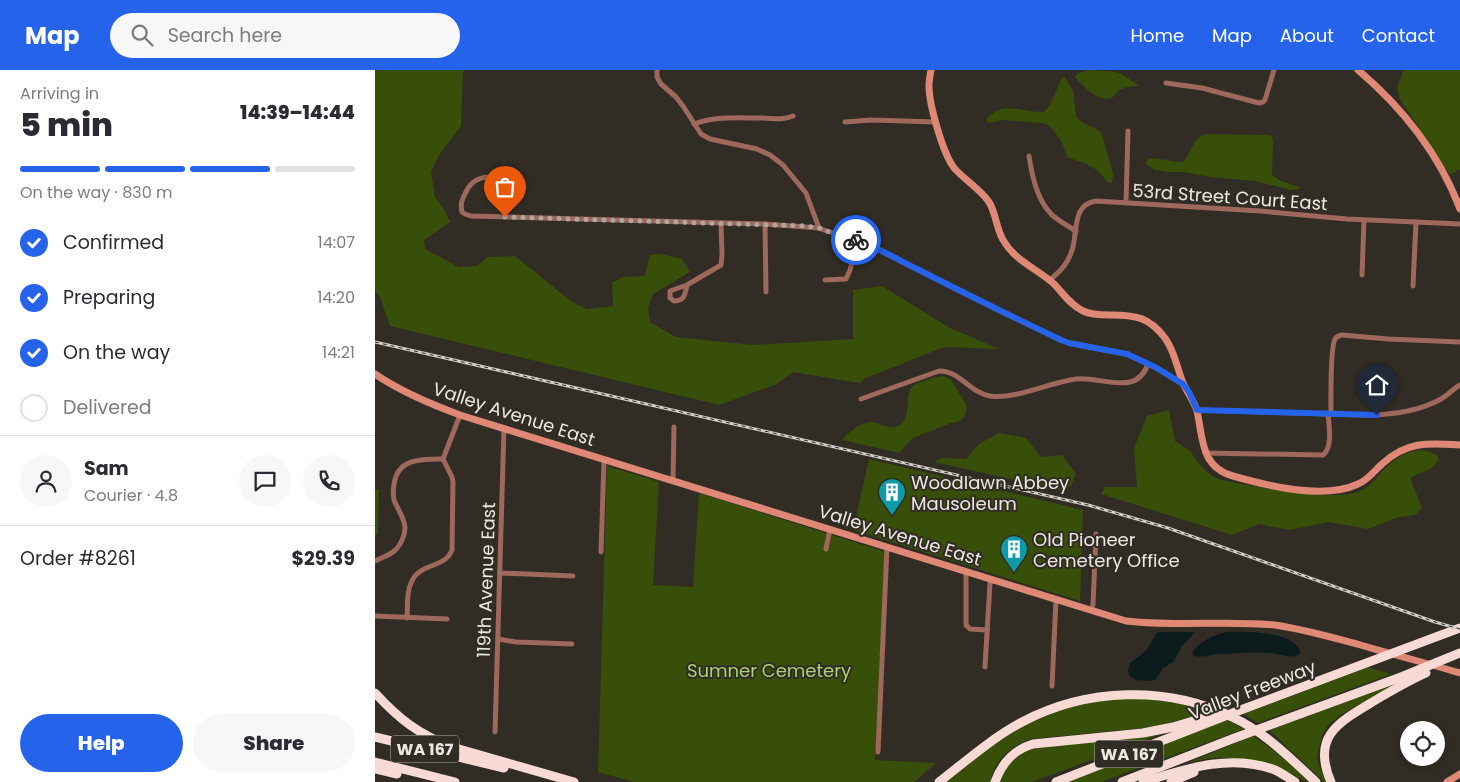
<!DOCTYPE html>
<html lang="en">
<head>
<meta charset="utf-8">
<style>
	body { margin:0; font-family:Poppins,sans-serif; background:#f7f7f7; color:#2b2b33; height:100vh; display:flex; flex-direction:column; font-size:19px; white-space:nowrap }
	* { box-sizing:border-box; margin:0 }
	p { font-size:16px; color:#7c7c81 }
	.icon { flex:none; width:28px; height:28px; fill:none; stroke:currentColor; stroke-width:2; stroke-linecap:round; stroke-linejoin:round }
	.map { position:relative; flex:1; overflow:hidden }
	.side { display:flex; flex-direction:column; background:#fff; width:375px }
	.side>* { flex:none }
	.tools { position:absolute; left:1025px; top:651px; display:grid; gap:10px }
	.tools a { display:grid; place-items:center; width:45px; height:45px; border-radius:50%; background:#fff; box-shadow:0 2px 8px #0003; font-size:25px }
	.pin { position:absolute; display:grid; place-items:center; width:42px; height:42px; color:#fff; margin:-51px -21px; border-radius:50% 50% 50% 0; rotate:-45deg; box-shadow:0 0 5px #0007 }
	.pin .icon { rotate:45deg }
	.courier { position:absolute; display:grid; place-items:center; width:50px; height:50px; margin:-25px; border:4px solid #2563eb; border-radius:50%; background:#fff; color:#222; box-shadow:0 1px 6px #0007 }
	.head em { font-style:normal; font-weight:800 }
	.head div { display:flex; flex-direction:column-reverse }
	.head { display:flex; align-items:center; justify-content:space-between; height:85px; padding:0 20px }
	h1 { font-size:32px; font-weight:800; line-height:38px }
	.bar { display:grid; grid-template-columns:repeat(4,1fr); gap:8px 5px; align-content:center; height:60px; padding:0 20px }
	.bar i { height:6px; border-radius:4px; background:#e1e1e2 }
	.bar .active { background:#2563eb }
	.bar p { grid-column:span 4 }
	.line { display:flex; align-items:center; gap:12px; padding:0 20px; border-top:1px solid #e1e1e2 }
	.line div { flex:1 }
	.round { display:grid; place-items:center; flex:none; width:52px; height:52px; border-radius:26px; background:#f7f7f7 }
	ol { padding:0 20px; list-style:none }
	li { display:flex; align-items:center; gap:15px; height:55px }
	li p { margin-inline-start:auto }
	li .icon { padding:5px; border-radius:50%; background:#2563eb; color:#fff; stroke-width:4 }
	li:last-child { color:#7c7c81 }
	li i { width:28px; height:28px; border:2px solid #e1e1e2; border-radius:50% }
	.button { display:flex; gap:10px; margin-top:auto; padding:10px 20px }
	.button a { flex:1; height:58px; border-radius:30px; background:#2563eb; color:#fff; font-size:20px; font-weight:800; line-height:58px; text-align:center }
	.button a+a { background:#f7f7f7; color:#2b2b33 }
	header { display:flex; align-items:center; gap:30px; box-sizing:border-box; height:70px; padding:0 25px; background:#2563eb; color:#fff }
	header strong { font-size:24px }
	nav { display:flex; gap:28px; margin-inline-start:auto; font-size:18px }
	.search { width:350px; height:45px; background:#f7f7f7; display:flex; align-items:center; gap:12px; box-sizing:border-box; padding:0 18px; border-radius:28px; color:#7c7c81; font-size:19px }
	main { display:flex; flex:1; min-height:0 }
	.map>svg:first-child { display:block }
	.green { fill:#374f09 }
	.water { fill:#0b1a1b }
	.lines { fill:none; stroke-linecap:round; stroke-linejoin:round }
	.street { stroke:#9f685c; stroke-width:5 }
	.secondary { stroke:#df8875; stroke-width:7 }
	.highway { stroke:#f7dad4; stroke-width:9 }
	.rail-casing { stroke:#d2cfca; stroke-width:3 }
	.rail { stroke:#312c24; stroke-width:1; stroke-dasharray:4; stroke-linecap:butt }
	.done { stroke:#aba7a1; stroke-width:5; stroke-dasharray:0 9 }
	.route { stroke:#2563eb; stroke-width:6 }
	.labels { text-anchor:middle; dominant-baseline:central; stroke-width:4; stroke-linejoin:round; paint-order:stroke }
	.shield { fill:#312c24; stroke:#b4b0aa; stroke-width:1 }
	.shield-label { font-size:16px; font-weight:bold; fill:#ece9e4 }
	.street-label { font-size:18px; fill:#ece9e4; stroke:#312c24 }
	.poi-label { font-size:18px; fill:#ece9e4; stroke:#312c24; text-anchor:start }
	.park-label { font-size:18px; fill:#aad371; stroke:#312c24 }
</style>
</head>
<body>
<header>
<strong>Map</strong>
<div class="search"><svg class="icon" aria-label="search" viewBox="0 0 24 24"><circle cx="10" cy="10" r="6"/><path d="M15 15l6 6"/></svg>Search here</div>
<nav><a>Home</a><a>Map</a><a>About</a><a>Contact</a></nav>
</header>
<main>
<section class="side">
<div class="head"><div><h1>5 min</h1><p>Arriving in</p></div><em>14:39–14:44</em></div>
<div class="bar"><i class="active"></i><i class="active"></i><i class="active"></i><i></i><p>On the way · 830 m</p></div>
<ol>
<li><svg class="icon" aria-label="check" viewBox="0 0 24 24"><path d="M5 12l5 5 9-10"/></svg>Confirmed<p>14:07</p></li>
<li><svg class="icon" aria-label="check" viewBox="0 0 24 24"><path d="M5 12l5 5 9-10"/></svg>Preparing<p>14:20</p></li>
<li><svg class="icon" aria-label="check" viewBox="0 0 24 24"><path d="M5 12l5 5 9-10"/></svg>On the way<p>14:21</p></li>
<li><i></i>Delivered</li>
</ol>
<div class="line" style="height:90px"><a class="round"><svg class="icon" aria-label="person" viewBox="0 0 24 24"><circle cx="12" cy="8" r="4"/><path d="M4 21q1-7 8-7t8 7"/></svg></a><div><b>Sam</b><p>Courier · 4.8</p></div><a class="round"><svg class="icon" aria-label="chat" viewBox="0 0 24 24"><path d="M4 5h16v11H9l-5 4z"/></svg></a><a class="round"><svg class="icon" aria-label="phone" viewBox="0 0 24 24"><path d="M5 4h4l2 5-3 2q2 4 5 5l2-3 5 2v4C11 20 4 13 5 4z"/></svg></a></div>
<div class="line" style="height:65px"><div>Order #8261</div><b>$29.39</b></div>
<div class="button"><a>Help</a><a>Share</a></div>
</section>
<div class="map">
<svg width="1085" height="712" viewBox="0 0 1085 712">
	<rect width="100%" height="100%" fill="#312c24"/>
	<g class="green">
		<path d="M0,0h89l-1,2 -2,54 -22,29 -8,17 4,25 9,12 6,13 -26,18 1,9 34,18 18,-1 11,-9 27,-1 57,46 15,7 26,-3 -1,-23 10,-6 23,-1 5,-21 12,-1 20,5 8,13 -37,22 -5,14 2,14 26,15 77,8 100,-6v-49l29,-4 68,42 49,21 -55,-2 -78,31 -6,5 -67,-11 -16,12 -58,21 -329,-79 -11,-31 -4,-3z"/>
		<path d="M715,0l26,2 6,2 17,12c-7,0 -14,1 -20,4 -3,3 -5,7 -8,8 -12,5 -30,-14 -36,-21l3,-4z"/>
		<path d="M1029,0h56v99l-10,6 -50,-76 -3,-12z"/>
		<path d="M689,6l9,15 3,25 5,6 17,8 4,4 11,40 -1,9 -4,-1 -11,-12 -15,-8 -13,-4 -3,-4 -4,-12 -12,-16 -7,-3 -40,-3 -14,3 -3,-3c16,-21 37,-7 58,-8 10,-10 12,-25 20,-36z"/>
		<path d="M832,64l63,1 3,4 -1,36 9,6 19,6 -1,2 -8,1 -36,-9 -44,-4 -28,-5h-15l-13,-2 -9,-6 3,-6c11,0 22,4 34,4 10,-10 8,-25 24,-28z"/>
		<path d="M569,306l7,4 16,26 -2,10 -5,5 -9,2 -38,15 -14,15 -57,-13c8,-8 17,-18 29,-18 11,1 20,10 30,2 9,-8 5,-23 9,-33 2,-9 26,-14 34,-15z"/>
		<path d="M794,340l6,31 15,10 7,10 9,10 8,6 8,3c36,7 71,15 107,15 10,0 21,0 31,-4 8,-3 14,-10 20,-17 11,-12 28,-27 46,-23 4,0 7,3 11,4l2,5 -7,8 -20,9 -1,3 11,28 -7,7 -16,2 -31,12 -40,-7 -38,8 -31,-6 -27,11 -131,-41 4,-7h32l-3,-39 13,-32z"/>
		<path d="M624,363l27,5 15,19 21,-2 14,19 -5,12 -7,5 -130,-29 8,-4 24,1 13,-15z"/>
		<path d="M494,389l214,51 -3,91 -227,-71z"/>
		<path d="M232,396l52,16 -6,103 40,2 6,-94 187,59 -4,117 -7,91 61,3 -22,19h-280l-36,-10z"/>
		<path d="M0,420h4l-1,45 -3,-1z"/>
		<path d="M993,597l23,7 -133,49 -15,-9z"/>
		<path d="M1025,611l-59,34 -13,10 -5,9 -4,13 -2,13 3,8 6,14h-2l-55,-52z"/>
		<path d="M768,628l38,6 27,8 -54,15 -124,12c-21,8 -35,21 -40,43h-44l51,-41 38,-22 34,-13 37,-7z"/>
		<path d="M853,650l16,9 -143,53h-37z"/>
		<path d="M787,664l-130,48h-33c7,-18 15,-24 32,-34z"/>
		<path d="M878,666l23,16 34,30c-8,-1 -20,-10 -28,-13 -20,-7 -43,-12 -64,-11 -11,0 -21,3 -31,5z"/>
	</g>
	<g class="water">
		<path d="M784,562h36l-13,14 -9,16 -10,6 -7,11 -4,2 -16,-1 -6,-4 -2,-5 2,-8 16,-12 10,-17z"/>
		<path d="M851,562c20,-1 63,-1 74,18v4c-9,6 -21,-1 -31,-1 -15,-1 -32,0 -48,1 -9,0 -18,4 -27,2l-2,-3c6,-11 22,-18 34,-21z"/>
	</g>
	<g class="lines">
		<g class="street">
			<path d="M282,0v7l4,7 15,13 7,9 18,28 9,5 47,10 13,6 13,10 23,28 13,35c17,7 35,10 52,18l127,64 63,30 8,3 58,11 28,13 28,17"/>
			<path d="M791,13l36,5 57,15 4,-1 2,-2 9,-30"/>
			<path d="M470,52l26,-2 65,2"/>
			<path d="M319,54c22,-8 44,-6 67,-6 12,0 20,3 32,-2"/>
			<path d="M654,86c3,20 8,44 23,59 7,6 16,11 24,16"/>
			<path d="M133,107c-18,0 -34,-3 -42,15 -4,7 -6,12 -4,20l3,2 6,2 294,8 54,4"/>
			<path d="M751,133l2,-72"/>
			<path d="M390,154l1,68"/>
			<path d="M987,205l2,-55"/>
			<path d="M450,210l21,-1 4,-9 4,-16 8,-12"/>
			<path d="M675,210c9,-8 17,-15 21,-27 8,-18 -1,-48 25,-52l164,10 87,8 113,5"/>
			<path d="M312,215c-2,9 -2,16 -13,16l-4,-3v-7l17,-6 34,-20 1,-10 -1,-32"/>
			<path d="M1038,216l3,-64"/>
			<path d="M486,329l78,-28c20,-1 31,22 51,25 24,4 61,-14 86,-17 18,-2 37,7 54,3 10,-2 15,-10 18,-18"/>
			<path d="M822,340l168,5c26,0 53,-3 76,-16 7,-4 12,-10 19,-14"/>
			<path d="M956,343c0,-13 -1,-64 4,-74 2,-3 3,-3 7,-4l46,4 72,3"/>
			<path d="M830,383l118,2c10,-8 6,-29 5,-42"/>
			<path d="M298,410l1,-53"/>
			<path d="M451,479l4,-20"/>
			<path d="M226,482l3,-92"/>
			<path d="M0,491c9,-5 20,-7 25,-17 11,-19 1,-27 -6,-44 -1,-5 -1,-10 0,-15 3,-27 28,-26 49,-26"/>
			<path d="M591,502v53l4,4 17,1"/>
			<path d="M125,503l73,3"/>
			<path d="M716,540l2,-5 3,-71"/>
			<path d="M0,546l72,3"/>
			<path d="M32,548c1,-11 -1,-25 4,-35 8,-21 34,-14 41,-33l1,-68 -1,-5 -9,-18 17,-44"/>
			<path d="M123,569l18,3 56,2"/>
			<path d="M610,597l5,-84 3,-3"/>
			<path d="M677,616l4,-87"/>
			<path d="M120,662l9,-304"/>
			<path d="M503,682l9,-205"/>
		</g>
		<g class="secondary">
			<path d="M556,0c-1,5 -2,10 -2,16 0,18 14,69 26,83 9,10 27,22 34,33 8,13 7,29 16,41 12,19 33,26 49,41 9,9 16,21 29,27 8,4 18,4 27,4 26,0 39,2 55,23 10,14 12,30 18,45 4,9 11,18 14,28 6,26 3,56 36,65 35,10 91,24 125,8 10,-4 16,-13 24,-20 25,-23 46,-21 78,-19"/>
			<path d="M983,0c44,37 82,85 102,139"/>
			<path d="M0,304c26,18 55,30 85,41l666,206c49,6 99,-1 149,4 28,4 55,12 82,19 34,10 69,19 103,29"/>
			<path d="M1072,712l13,-8"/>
		</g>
		<g class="highway">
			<path d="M0,623c24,26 43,41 77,54l122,35"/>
			<path d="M0,667l129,31"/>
			<path d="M0,692l80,20"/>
			<path d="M0,699l22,5"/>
			<path d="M564,712c27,-21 53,-44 83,-60 64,-34 145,-37 210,-5 33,15 58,41 84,65"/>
			<path d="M620,712c7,-19 18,-32 38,-38l110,-11 30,-6 50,-15"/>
			<path d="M681,712l182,-71 222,-83"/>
			<path d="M747,712l110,-43 169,-62 59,-24"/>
			<path d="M768,712c42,-13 88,-29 132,-12 7,3 13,8 20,12"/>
			<path d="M796,712l23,-10"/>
			<path d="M956,712c-20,-46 8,-60 43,-81 17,-10 34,-20 52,-28"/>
		</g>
		<g class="rail-casing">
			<path id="rail" d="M0,272l713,163 80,23 267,94 25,7"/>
		</g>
		<use href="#rail" class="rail"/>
	</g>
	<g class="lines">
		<path class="done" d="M130,147l302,9 12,2 10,4 27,8"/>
		<path class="route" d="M481,170c22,7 42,20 63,30 47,24 94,47 142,70l8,3 58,11 28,13 28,17 6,8 8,18 180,5"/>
	</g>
	<defs>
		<g id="building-pin" transform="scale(1.4375)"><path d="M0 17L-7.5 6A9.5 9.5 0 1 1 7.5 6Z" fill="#0f9aa8" stroke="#312c24"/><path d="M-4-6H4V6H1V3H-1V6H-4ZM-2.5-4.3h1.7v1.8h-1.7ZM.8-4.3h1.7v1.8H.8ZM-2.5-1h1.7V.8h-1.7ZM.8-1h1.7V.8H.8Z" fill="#fff"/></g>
	</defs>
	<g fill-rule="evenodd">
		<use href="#building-pin" x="517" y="422"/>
		<use href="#building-pin" x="639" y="479"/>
	</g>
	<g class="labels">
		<g class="shield">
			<rect x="16" y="665.5" width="68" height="27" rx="4"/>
			<rect x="720" y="670.5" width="68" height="27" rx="4"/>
		</g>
		<g class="shield-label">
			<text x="50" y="679">WA 167</text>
			<text x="754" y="684">WA 167</text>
		</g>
		<g class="street-label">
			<text transform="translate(855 127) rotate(4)">53rd Street Court East</text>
			<text transform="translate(139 344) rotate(18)">Valley Avenue East</text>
			<text transform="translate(525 465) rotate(17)">Valley Avenue East</text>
			<text transform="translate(111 510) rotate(-88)">119th Avenue East</text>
			<text transform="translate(877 620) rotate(-21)">Valley Freeway</text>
		</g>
		<g class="poi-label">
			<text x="536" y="412">Woodlawn Abbey<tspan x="536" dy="21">Mausoleum</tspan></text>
			<text x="658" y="469">Old Pioneer<tspan x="658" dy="21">Cemetery Office</tspan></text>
		</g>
		<g class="park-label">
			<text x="394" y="600">Sumner Cemetery</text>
		</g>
	</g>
</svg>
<div class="tools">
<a><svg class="icon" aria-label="locate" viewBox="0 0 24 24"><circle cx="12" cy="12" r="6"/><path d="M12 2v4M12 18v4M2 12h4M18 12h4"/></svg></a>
</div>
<div class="pin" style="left:130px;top:147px;background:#ea580c"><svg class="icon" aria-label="bag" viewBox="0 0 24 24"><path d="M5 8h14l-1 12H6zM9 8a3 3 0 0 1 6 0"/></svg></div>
<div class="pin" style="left:1002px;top:345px;background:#1f2937"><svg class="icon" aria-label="home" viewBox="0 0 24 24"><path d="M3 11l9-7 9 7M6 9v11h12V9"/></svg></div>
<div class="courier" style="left:481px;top:170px"><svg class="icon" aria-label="bike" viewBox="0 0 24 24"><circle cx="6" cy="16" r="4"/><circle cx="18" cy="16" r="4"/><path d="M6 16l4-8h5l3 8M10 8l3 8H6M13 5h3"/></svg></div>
</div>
</main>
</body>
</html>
